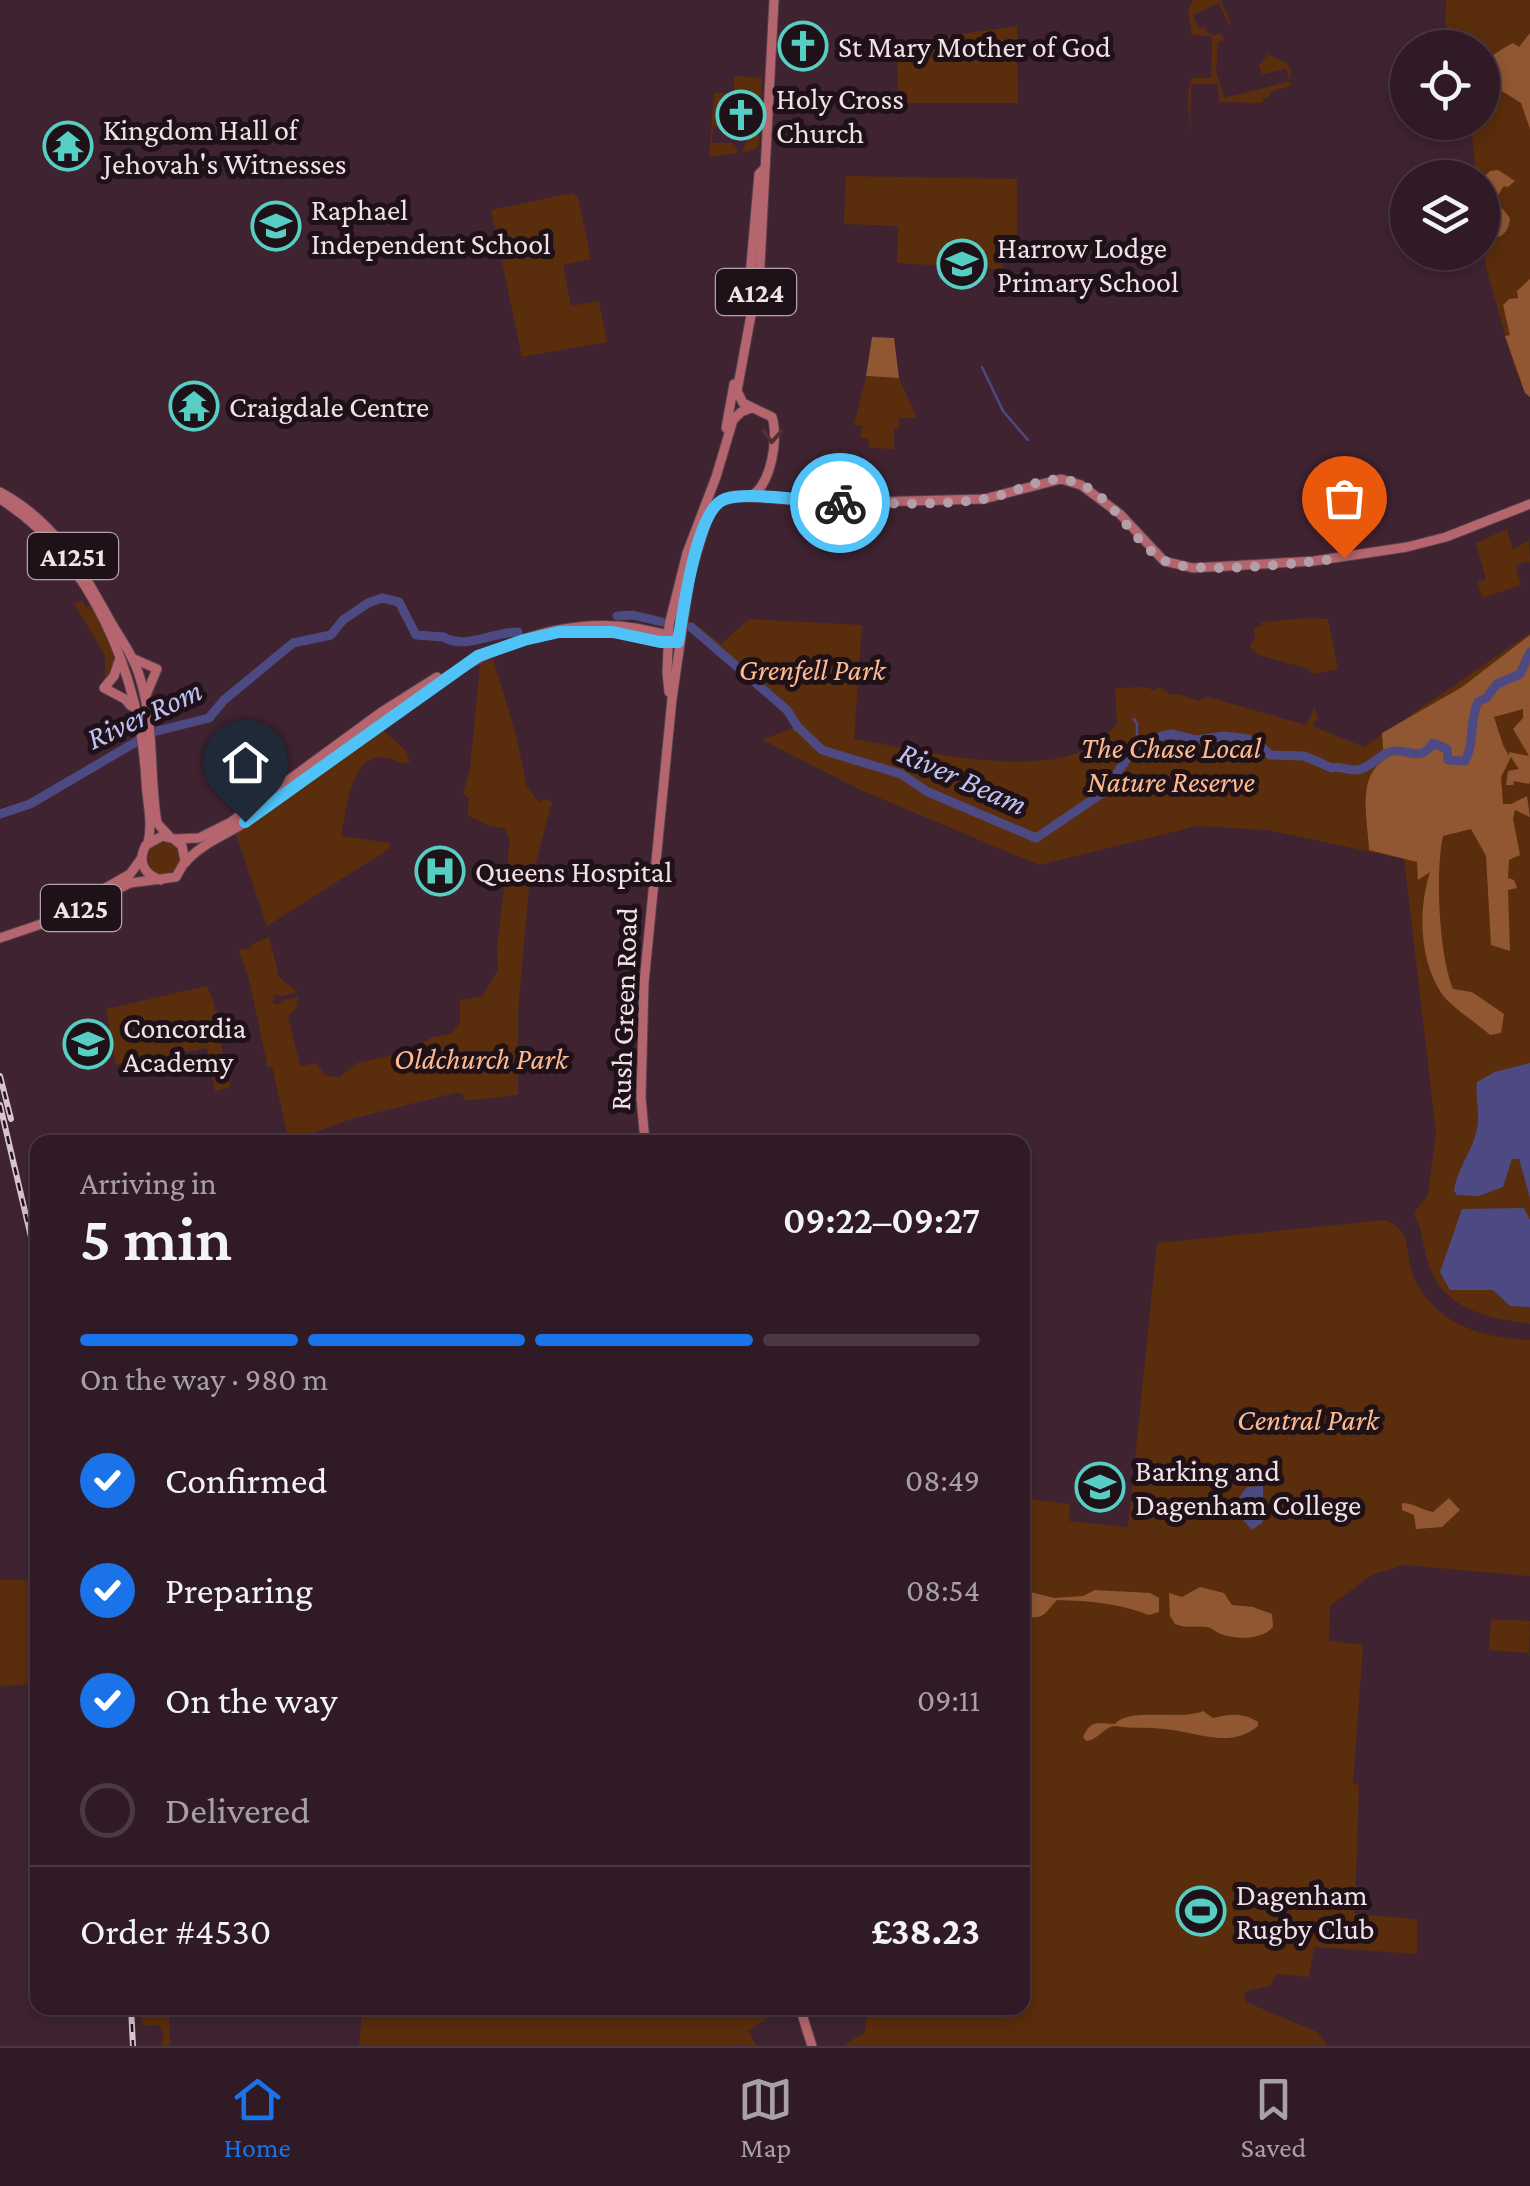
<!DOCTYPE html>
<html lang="en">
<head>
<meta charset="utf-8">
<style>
	body { margin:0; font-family:"Crimson Pro",serif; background:#37232d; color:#f1f3f6; height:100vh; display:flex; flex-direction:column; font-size:38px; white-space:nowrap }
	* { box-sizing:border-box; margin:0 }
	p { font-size:32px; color:#a7a1a7 }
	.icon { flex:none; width:55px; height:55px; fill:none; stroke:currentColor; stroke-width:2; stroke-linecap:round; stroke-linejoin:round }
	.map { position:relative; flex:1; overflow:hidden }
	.panel { position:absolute; left:30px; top:1135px; width:1000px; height:880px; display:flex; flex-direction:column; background:#2f1a25; border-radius:20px; box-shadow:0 5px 15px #0003,0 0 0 2px #4a3842 }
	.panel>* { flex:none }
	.fabs { position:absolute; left:1390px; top:30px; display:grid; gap:20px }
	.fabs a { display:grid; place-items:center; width:110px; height:110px; border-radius:50%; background:#2f1a25; box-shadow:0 5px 15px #0003,0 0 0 2px #4a3842; font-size:50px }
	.pin { position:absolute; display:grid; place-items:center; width:85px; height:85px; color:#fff; margin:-102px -42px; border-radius:50% 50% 50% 0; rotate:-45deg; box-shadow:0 0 10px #0007 }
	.pin .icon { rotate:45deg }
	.courier { position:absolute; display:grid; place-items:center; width:100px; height:100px; margin:-50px; border:8px solid #4fc3f7; border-radius:50%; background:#fff; color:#222; box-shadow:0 2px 12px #0007 }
	.summary em { font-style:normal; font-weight:600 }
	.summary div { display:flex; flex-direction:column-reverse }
	.summary { display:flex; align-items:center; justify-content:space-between; height:170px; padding:0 50px }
	h1 { font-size:65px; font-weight:600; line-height:75px }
	.bar { display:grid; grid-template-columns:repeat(4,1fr); gap:15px 10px; align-content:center; height:120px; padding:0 50px }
	.bar i { height:12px; border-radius:8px; background:#4a3842 }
	.bar .on { background:#1a73e8 }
	.bar p { grid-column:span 4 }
	.line { display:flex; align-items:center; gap:25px; padding:0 50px; border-top:2px solid #4a3842 }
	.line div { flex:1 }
	ol { padding:0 50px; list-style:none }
	li { display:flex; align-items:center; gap:30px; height:110px }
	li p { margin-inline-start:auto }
	li .icon { padding:10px; border-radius:50%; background:#1a73e8; color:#fff; stroke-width:4 }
	li:last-child { color:#a7a1a7 }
	li i { width:55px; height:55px; border:5px solid #4a3842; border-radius:50% }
	.tab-bar { display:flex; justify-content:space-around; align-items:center; height:140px; border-top:2px solid #4a3842; background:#2f1a25; font-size:28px; color:#a7a1a7 }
	.tab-bar a { display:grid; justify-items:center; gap:5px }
	.tab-bar .on { color:#1a73e8 }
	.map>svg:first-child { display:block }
	.green { fill:#5a2d0c }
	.forest { fill:#905732; fill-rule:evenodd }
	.water { fill:#4d4a83 }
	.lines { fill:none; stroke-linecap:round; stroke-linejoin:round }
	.stream { stroke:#4d4a83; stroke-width:2.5 }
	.river { stroke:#4d4a83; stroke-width:9 }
	.major-casing { stroke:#563f4b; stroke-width:11 }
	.major { stroke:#b5656d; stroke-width:9 }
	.rail-casing { stroke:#d8c4cd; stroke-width:6 }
	.rail { stroke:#1e1117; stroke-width:2.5; stroke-dasharray:8; stroke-linecap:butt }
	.oneway { stroke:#532e35 }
	.done { stroke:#b49ea9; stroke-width:10; stroke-dasharray:0 18 }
	.route { stroke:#4fc3f7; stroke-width:12 }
	.labels { text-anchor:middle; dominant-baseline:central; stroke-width:10; stroke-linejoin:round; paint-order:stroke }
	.shield { fill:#1e1117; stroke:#b3a2aa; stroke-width:2.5 }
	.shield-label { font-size:28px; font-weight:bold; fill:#f3e0e9 }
	.poi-label { font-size:30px; fill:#f3e0e9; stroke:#1e1117; text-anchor:start }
	.park-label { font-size:30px; font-style:italic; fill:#feb98f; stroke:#1e1117 }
	.street-label { font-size:30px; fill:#f3e0e9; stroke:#1e1117 }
	.water-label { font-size:32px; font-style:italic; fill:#bfc0f4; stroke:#1e1117 }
</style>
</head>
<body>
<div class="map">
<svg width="1530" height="2046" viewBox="0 0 1530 2046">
	<rect width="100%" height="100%" fill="#3f2331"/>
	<g class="green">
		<path d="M1193,0h27l11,21 -2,4 -10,-22 -26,12 6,14 6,-2 4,8 4,-2 1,3 7,-3 3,7 -6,2 -2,29 8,27 66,-17 -4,-12 -24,5 -3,-9 9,-11c21,12 24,5 22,32l-20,6v4l-7,3 -1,4 -43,-1 -1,-18h-27l-1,52 -2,-41 3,-17h20l1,-42 -20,-1 -4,-24z"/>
		<path d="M1446,0h84v397l-5,-4 -11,-27 -28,-98 -4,-90 -6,-1 -5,-54 11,-1v-74h-37z"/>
		<path d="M1017,26l1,77h-120l-1,-60z"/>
		<path d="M734,76l28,2 -3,66 -4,5 -14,4 7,-13 -2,-22h3l1,-6 -4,-1v-8h-12l-3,25 -18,-2 -1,17h20l5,5v5l-28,4 5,-64 20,1z"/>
		<path d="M846,176l171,3v79h-14v10l-10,1 -96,-6 1,-37 -54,-2z"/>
		<path d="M572,193l6,4 13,62 -28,6 8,41 28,-5 8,41 -85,15 -31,-147z"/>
		<path d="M866,376l33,2 18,40h-18v10h-5v21l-26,-1 2,-8 -10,-3 2,-12h-8z"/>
		<path d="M1507,529l6,21 16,-10 1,23 -5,-2 -9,5 5,19 -39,13 -4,-16 8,-3 -10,-36z"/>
		<path d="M82,600l4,7 4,-2c13,22 30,45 21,70l-6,3v-23l-31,-51z"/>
		<path d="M1308,618l20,1 10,50 -25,5 -4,-5 -51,-14 -9,-9 6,-7 -1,-11 7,-2v-4z"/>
		<path d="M749,619l113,6 -8,114c61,10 185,42 239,6 9,-6 17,-14 24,-21l-2,-36 30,-1 9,3 5,-3 12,8 8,-1 19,7 10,-4 98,28 9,-18 3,13 -5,2 1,5 50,20 166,-114v691c-40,-6 -84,-13 -100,-56 -7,-18 -7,-38 -16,-55l14,-18 8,-63 -32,-273 -136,-29 -70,-4 -159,39 -176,-74 -101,-51 38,-15 -27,-29 -82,-71v-4l30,23z"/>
		<path d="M493,659l23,76 11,52 12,15 5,-3 8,3 -23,86 -11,123v84l-55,6 2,-5 -6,-4 -108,27 -62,23 -17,-76 -4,2 -19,-89 -10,-29 13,-2v-4l17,-7 10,40 18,15 -15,4 -7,-2 -3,8 6,3 5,-5 15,-3 -2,11 -8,9 12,49 16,-3 9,12 14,3 18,-15 50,-11 26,-15 18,-3 9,-12v-22l22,-4 16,-25 -1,-25 13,-107 -6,-11 -14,-2 -23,-11 2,-16 -6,-6 7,-24 10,-104z"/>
		<path d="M382,729l24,22 4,11 -7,2c-51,-28 -55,38 -62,72l49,7 -1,6 -122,77 -31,-92z"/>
		<circle cx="164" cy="858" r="16"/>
		<path d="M207,986c16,31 12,76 24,101l-16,4 -8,-43 -91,17 -10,-56z"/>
		<path d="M1385,1220c30,12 18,33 29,58 22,47 68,60 116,62v236l-127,-11 -31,10 -42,31 -1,35 34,4 -10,139 6,1 -4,129 62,5v35l-103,-7 -5,30 -33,-3 -5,11 -27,7 2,10 71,30 11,14h-485l22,-14 2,-24h155l1,-510 47,6 -1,17 59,6 29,-284z"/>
		<path d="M37,1579v105l-37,2v-106z"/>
		<path d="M1491,1619l39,2 -1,32 -40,-3z"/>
		<path d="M139,2008h30l1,38h-9l3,-11 -5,-10 -16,1z"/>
		<path d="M358,2008h425l-35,23 9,15h-398l3,-36z"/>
	</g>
	<g class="forest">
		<path d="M1530,33v96l-9,-26 -19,-12 -14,8 -5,-5c-1,-32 2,-36 30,-51l6,4z"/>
		<path d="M1498,170l17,11 -7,6 -4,-1 -10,15 1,6h6l9,11c-2,17 -10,22 -26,18l-1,-7v-51l7,-7z"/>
		<path d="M1530,279v118l-5,-4 -20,-57 5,-1 -7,-30 6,-6 9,-1 -1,-7z"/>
		<path d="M872,337l22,1 5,40 -33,-2z"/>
		<path d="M1530,635v146l-1,3 -15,-3 -1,4h-7l2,-14 11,-2 -8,-12 -10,20 2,27h8l16,-8 3,21 -15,-7 -2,9 7,36 -11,5 -1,18 6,2 3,8 -9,2 2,61 -19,-6 -5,-89 -15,-27 -28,7c-8,36 -4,119 10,153l19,3 32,22 -3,19 -11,2c-13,-12 -39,-28 -48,-41 -23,-34 -24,-85 -12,-122l-12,8 -1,-18 -48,-12c-1,-30 -13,-72 15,-90l-2,-27 80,-46zM1523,709v9l-10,11 16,27 -20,-4v4l-6,-11 -9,-28z"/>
		<path d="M1449,1498l11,12 -18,17 -26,2 -2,-14 -12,-5v-7c11,0 20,7 31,9z"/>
		<path d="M1200,1587l24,6 8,12 21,2 19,7 1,13c-11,13 -36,13 -52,7 -6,-2 -8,-6 -14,-7 -12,-2 -20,2 -32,-3l-5,-8 -1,-23 13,4z"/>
		<path d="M1023,1590l31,8 29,-2 12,-6 55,3 9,5v14l-10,3c-30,-12 -60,-14 -92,-15 -14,14 -10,19 -34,17z"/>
		<path d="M1203,1711l10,7c17,-4 29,-6 45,4v4c-28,24 -63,5 -94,3 -16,-2 -32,0 -48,-3 -12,0 -17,14 -30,15l-3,-4c8,-18 15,-13 32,-13 14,-17 66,-3 88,-13z"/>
	</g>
	<g class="water">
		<path d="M1530,1063v135l-11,-39h-7l-9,28 -24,9 -22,-1 -3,-4c3,-24 22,-44 24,-69 1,-14 -3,-26 -1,-40l18,-10z"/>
		<path d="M1524,1208l6,12v87l-20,-1 -17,-16h-43l-10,-18 22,-63z"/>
		<path d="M1263,1486v36l-11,8 -16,-18 1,-12 10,-13z"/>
	</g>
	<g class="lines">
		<g class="stream">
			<path d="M982,367l21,44 25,29"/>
			<path d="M1134,719l3,5v22"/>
			<path d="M794,729l8,2"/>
		</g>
		<g class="river">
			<path d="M617,616l16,-1 29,7"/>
			<path d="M691,627l96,83 11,17 24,23 79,24 27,18 108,46 68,-46 31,-45 27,-11 9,-2 25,6 29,-4 23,3 8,2 14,14 34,1 28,12c9,-2 14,2 23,2 16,0 27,-21 43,-19 15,1 24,9 35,-8l14,6 1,11 17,1c10,-18 4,-40 13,-59l8,-4 11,-14 23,-10 10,-22"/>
			<path d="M447,639c22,9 47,-7 71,-7"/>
			<path d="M0,814l30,-10 123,-72 56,-14 15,-18 69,-57 38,-8 12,-15 25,-17 14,-5 17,4 17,33 28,2"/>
		</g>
		<g class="major-casing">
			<g id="major">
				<path d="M747,310l12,-136 4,-4"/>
				<path d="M726,428l8,-44"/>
				<path d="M0,492c56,30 82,78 112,132 10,17 23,35 28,54 15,47 9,98 17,145l13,14"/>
				<path d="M751,496c20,-11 28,-58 21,-79l-29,-14 -6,-12 23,-125 14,-266"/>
				<path d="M0,499c91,57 141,178 146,283 1,20 7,40 2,61"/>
				<path d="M562,632h51l57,10"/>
				<path d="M132,658l25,11 -11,26"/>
				<path d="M119,661l-5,15 -10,12 21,11 6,7"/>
				<path d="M669,692l-2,-19 2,-48 18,-72 29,-76 17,-57 8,-8 10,-4"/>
				<path d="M174,839l25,-1 32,-16 152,-111 54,-34"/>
				<path d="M185,863c15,-18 36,-26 56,-38 17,-11 34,-23 50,-35 116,-83 234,-206 388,-151"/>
				<path d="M95,894l35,-20 11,-15"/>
				<path d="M0,938l65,-22 65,-33 46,-6 9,-16 -3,-15 -8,-7 -12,-3 -16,9c-9,16 -2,30 15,35"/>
				<path d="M645,1142l-4,-45 3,-114 28,-284 18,-124 19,-62 9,-11 21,-6 94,7 151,-4 77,-20 20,6 39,29 44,47 29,7 121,-7 93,-14 39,-10 84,-33"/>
				<path d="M800,2008l12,38"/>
			</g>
		</g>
		<use href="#major" class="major"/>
		<g class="rail-casing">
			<g id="rail">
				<path d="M0,1076l11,43"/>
				<path d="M0,1105l38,162"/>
				<path d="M131,2008l2,38"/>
			</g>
		</g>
		<use href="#rail" class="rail"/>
	</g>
	<defs><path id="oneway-chevron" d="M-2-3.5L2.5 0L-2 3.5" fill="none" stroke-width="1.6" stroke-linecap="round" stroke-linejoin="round" transform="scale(2.5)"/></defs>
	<use class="oneway" href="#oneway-chevron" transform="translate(772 436) rotate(93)"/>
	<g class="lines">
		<path class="done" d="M840,503c47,0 97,3 144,-4 26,-3 55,-23 81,-19 45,6 63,59 98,80 28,17 145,2 181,-2"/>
		<path class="route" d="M245,822l233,-166 46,-16 35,-8h54l47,10h18c5,-28 18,-134 47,-143 24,-8 86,3 115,4"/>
	</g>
	<defs>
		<g id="church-ring" transform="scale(2.5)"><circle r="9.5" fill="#1e1117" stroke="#56cec4" stroke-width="1.5"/><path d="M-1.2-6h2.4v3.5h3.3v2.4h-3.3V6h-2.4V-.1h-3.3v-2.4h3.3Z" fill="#56cec4"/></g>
		<g id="temple-ring" transform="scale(2.5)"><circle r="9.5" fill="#1e1117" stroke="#56cec4" stroke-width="1.5"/><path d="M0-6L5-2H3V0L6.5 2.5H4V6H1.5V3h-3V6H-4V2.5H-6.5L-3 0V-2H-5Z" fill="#56cec4"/></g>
		<g id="school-ring" transform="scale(2.5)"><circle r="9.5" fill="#1e1117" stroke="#56cec4" stroke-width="1.5"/><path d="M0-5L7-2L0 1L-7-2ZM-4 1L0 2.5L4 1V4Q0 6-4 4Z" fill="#56cec4"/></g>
		<g id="hospital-ring" transform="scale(2.5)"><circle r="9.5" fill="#1e1117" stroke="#56cec4" stroke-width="1.5"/><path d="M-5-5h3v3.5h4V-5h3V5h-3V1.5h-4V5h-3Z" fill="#56cec4"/></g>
		<g id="university-ring" transform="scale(2.5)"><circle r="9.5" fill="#1e1117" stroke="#56cec4" stroke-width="1.5"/><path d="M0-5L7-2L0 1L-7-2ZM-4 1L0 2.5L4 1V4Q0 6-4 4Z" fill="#56cec4"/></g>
		<g id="stadium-ring" transform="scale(2.5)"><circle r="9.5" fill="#1e1117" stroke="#56cec4" stroke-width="1.5"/><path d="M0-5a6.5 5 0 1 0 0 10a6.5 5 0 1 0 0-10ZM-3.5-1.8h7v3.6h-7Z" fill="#56cec4"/></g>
	</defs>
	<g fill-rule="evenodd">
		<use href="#church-ring" x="803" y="46"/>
		<use href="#church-ring" x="741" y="115"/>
		<use href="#temple-ring" x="68" y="146"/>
		<use href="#school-ring" x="276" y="226"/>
		<use href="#school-ring" x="962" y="264"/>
		<use href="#temple-ring" x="194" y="406"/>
		<use href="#hospital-ring" x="440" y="871"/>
		<use href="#school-ring" x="88" y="1044"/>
		<use href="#university-ring" x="1100" y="1487"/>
		<use href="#stadium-ring" x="1201" y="1911"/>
	</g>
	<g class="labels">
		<g class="shield">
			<rect x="716" y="269" width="80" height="46" rx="8"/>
			<rect x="28" y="533" width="90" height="46" rx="8"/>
			<rect x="41" y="885" width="80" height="46" rx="8"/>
		</g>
		<g class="shield-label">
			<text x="756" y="292">A124</text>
			<text x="73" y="556">A1251</text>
			<text x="81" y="908">A125</text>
		</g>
		<g class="poi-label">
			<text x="838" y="46">St Mary Mother of God</text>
			<text x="776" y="98">Holy Cross<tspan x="776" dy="34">Church</tspan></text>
			<text x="103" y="129">Kingdom Hall of<tspan x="103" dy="34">Jehovah's Witnesses</tspan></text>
			<text x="311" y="209">Raphael<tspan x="311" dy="34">Independent School</tspan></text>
			<text x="997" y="247">Harrow Lodge<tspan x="997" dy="34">Primary School</tspan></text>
			<text x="229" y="406">Craigdale Centre</text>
			<text x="475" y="871">Queens Hospital</text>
			<text x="123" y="1027">Concordia<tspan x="123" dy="34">Academy</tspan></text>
			<text x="1135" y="1470">Barking and<tspan x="1135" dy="34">Dagenham College</tspan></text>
			<text x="1236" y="1894">Dagenham<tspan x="1236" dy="34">Rugby Club</tspan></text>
		</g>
		<g class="park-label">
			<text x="812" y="669">Grenfell Park</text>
			<text x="1171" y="747">The Chase Local<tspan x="1171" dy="34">Nature Reserve</tspan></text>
			<text x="481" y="1058">Oldchurch Park</text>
			<text x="1308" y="1419">Central Park</text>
		</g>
		<g class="street-label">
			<text transform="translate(623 1009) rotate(-88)">Rush Green Road</text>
		</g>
		<g class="water-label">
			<text transform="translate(144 714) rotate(-25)">River Rom</text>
			<text transform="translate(963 778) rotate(24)">River Beam</text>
		</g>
	</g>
</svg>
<div class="fabs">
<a><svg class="icon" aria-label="locate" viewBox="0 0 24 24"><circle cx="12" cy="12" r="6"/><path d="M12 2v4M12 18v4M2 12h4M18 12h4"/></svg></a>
<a><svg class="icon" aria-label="layers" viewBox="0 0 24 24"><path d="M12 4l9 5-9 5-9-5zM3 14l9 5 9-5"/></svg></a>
</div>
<div class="pin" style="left:1344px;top:558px;background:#ea580c"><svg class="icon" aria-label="bag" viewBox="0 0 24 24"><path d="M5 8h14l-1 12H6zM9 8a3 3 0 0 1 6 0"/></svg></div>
<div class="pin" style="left:245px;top:822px;background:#1f2937"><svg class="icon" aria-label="home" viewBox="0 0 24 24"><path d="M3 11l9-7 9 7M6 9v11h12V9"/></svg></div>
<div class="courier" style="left:840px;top:503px"><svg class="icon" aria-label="bike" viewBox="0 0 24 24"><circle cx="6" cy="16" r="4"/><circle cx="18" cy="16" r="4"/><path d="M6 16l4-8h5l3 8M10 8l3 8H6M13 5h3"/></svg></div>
<section class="panel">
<div class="summary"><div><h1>5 min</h1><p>Arriving in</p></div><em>09:22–09:27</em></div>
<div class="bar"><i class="on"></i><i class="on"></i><i class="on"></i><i></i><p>On the way · 980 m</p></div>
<ol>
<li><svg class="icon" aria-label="check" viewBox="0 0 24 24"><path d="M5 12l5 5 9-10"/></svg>Confirmed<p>08:49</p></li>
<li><svg class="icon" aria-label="check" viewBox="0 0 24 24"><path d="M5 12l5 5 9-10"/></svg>Preparing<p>08:54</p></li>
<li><svg class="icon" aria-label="check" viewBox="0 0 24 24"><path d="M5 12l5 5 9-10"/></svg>On the way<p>09:11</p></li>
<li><i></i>Delivered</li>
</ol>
<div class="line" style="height:130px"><div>Order #4530</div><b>£38.23</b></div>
</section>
</div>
<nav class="tab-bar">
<a class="on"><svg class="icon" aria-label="home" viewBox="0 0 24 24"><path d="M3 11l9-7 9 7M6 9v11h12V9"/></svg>Home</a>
<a><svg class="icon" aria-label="map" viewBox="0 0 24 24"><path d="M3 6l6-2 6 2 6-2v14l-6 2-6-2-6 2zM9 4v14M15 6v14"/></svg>Map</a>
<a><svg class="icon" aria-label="saved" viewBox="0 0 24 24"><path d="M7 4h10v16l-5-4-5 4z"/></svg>Saved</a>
</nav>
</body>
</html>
